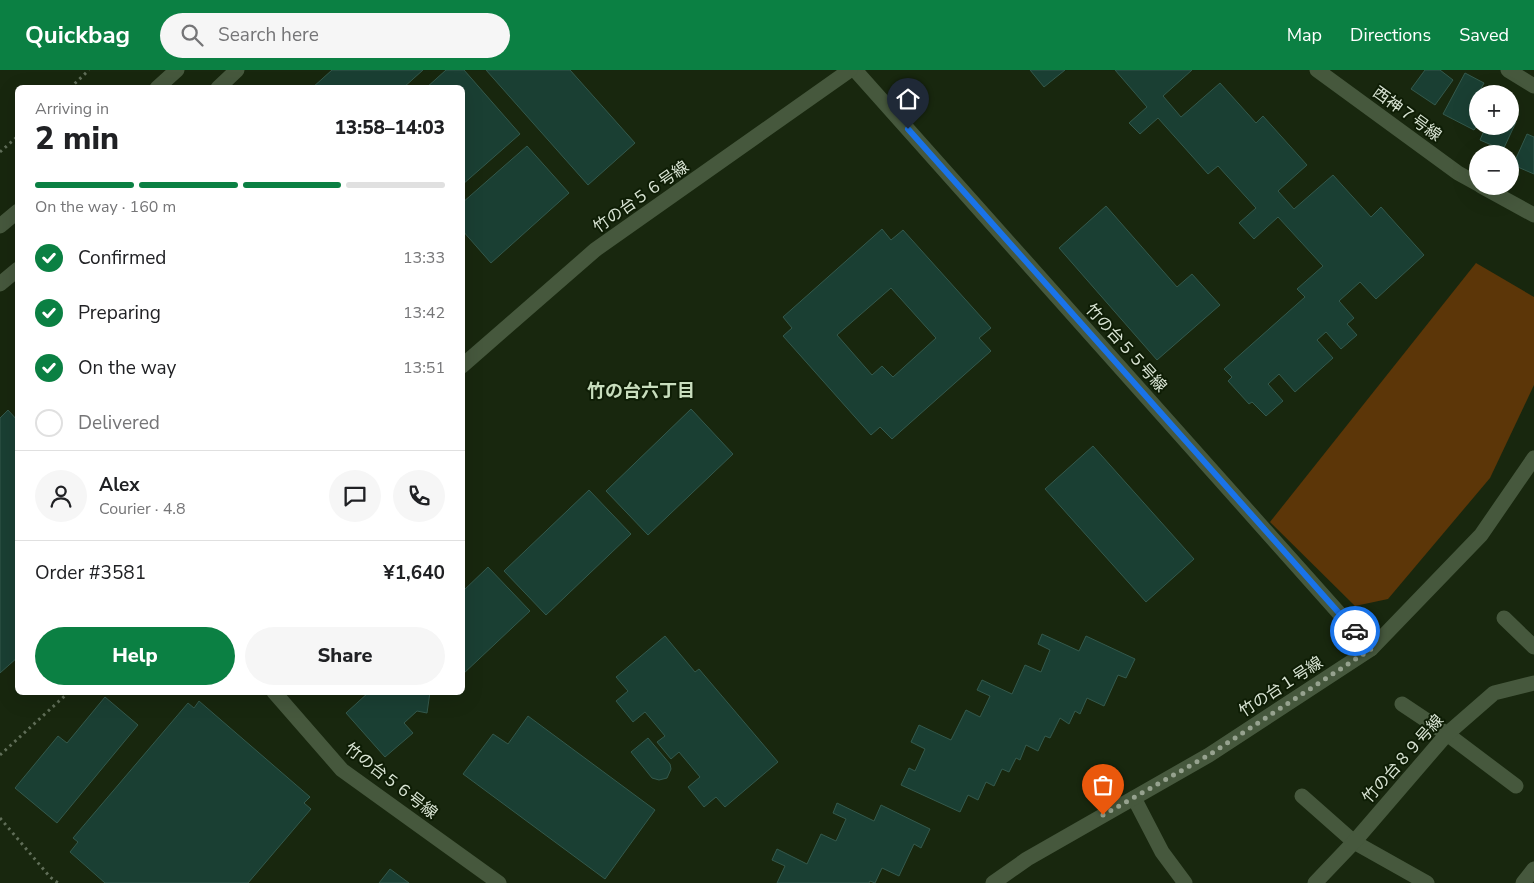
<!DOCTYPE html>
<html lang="en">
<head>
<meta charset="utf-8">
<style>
	body { margin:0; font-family:"Nunito Sans","Noto Sans JP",sans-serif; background:#f6f6f6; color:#202124; height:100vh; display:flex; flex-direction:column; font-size:19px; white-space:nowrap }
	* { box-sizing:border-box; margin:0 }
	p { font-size:16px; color:#757577 }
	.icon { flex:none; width:28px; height:28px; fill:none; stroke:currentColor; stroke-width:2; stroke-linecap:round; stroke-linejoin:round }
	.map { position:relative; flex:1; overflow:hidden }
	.panel { position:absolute; left:15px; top:15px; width:450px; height:610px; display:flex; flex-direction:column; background:#fff; border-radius:8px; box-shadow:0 5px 20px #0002 }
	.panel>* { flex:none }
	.fabs { position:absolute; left:1469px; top:15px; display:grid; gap:10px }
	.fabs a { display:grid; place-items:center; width:50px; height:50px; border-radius:50%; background:#fff; box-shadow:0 5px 20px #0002; font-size:25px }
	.pin { position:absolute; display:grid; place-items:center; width:42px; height:42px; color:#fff; margin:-51px -21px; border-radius:50% 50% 50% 0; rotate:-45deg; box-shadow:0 0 5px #0007 }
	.pin .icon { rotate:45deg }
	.courier { position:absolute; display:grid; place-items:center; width:50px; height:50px; margin:-25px; border:4px solid #1a73e8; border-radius:50%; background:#fff; color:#222; box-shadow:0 1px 6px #0007 }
	.head em { font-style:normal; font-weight:800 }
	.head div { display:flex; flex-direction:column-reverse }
	.head { display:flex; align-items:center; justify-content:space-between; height:85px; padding:0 20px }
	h1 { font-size:32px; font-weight:800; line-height:38px }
	.bar { display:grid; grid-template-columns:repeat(4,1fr); gap:8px 5px; align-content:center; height:60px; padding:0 20px }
	.bar i { height:6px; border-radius:4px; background:#e0e0e0 }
	.bar .current { background:#0b8043 }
	.bar p { grid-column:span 4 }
	.line { display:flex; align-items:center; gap:12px; padding:0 20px; border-top:1px solid #e0e0e0 }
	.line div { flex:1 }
	.round { display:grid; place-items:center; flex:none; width:52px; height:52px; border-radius:26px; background:#f6f6f6 }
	ol { padding:0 20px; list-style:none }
	li { display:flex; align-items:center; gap:15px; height:55px }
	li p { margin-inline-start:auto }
	li .icon { padding:5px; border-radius:50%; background:#0b8043; color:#fff; stroke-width:4 }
	li:last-child { color:#757577 }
	li i { width:28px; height:28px; border:2px solid #e0e0e0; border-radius:50% }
	.cta { display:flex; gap:10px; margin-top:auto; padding:10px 20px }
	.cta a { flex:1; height:58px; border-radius:30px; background:#0b8043; color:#fff; font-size:20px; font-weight:800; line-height:58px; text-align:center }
	.cta a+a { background:#f6f6f6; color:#202124 }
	header { display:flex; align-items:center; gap:30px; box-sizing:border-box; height:70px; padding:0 25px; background:#0b8043; color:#fff }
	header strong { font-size:24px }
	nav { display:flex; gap:28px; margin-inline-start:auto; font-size:18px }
	.search { width:350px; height:45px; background:#f6f6f6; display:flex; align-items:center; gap:12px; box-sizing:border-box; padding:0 18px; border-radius:28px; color:#757577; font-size:19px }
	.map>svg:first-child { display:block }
	.green { fill:#5c3608 }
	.building { fill:#1a3f33; stroke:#34594c; fill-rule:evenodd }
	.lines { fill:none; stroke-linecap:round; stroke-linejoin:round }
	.path { stroke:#606e58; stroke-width:3; stroke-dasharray:2.5 4; stroke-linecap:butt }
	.minor { stroke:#46583d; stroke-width:15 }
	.done { stroke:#96a28f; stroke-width:5; stroke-dasharray:0 9 }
	.route { stroke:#1a73e8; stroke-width:6 }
	.labels { text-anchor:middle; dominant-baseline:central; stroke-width:4; stroke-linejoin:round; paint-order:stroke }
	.street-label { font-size:16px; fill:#dae5d5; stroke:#0e1d05 }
	.neighbourhood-label { font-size:18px; font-weight:bold; fill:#c8ddbd; stroke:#0e1d05 }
</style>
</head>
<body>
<header>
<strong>Quickbag</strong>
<div class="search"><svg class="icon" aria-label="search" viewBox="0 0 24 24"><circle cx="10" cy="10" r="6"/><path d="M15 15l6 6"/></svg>Search here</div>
<nav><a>Map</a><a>Directions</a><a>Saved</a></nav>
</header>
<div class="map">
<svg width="1534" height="813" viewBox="0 0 1534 813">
	<rect width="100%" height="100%" fill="#18270e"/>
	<path class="green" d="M1476,193l58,34v88l-44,93 -102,121 -33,7 -85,-84z"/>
	<g class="building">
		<path d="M332,0h91l-20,18h-91z"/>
		<path d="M446,0h18l56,64 -58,51v-97h-36z"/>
		<path d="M486,0h84l65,73 -47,42z"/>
		<path d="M1030,0h35l-21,17z"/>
		<path d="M1115,0h77l-29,26 18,21 39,-34 36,40 7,-7 44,49 -29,26 16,18 39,-34 38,42 10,-10 43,48 -48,44 -16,-17 -21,19 15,17 -7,6 10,11 -16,14 -15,-17 -9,8 16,18 -38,34 -16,-18 -11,10 15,17 -17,15 -14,-14 -3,2 -21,-23 4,-4 -8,-8 81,-72 -8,-8 26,-23 -45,-49 -24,22 -15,-16 17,-15 -38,-42 -10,8 -50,-56 -18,16 -11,-11 18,-16z"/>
		<path d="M1425,0h15l13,10 -18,25 -24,-16z"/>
		<path d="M1465,3l19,10 -6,11v30l-4,6 -31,-16z"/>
		<path d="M1510,50l6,2 -13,28 -23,-10 6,-14h24z"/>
		<path d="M1527,64l7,3v37l-21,-9z"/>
		<path d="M527,76l42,47 -78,70 -29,-33v-27z"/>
		<path d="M1106,136l71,81 15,-13 28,31 -63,55 -98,-112z"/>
		<path d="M882,159l9,11 12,-10 88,98 -12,10 12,13 -99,88 -12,-12 -9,8 -88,-99 9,-8 -9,-11zM891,218l45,50 -43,39 -11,-11 -10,9 -35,-40z"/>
		<path d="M691,339l42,45 -85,81 -42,-44z"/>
		<path d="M8,340l10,11v236l-18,16v-255z"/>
		<path d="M1093,376l101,113 -48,43 -101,-113z"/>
		<path d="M589,420l42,44 -85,81 -42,-44z"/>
		<path d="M488,497l42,44 -68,64v-83z"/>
		<path d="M1042,564l37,17 7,-15 49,23 -9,19 -8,-3 -14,31 -17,-8 -7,16 -5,-3 -6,13 -9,-6 -10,20 -5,-2 -7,15 -12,-6 -6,15 -4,-2 -7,14 -7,-3 -8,17 -8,-4 -8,18 -10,-5 -8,17 -59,-27 8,-17 6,3 10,-22 -14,-7 8,-17 32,15 15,-30 14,7 10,-21 -13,-6 5,-10 30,14 13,-29 16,7 9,-22 -12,-6z"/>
		<path d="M665,566l30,36 4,-3 79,93 -53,45 -9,-10 -12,10 -16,-20 12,-10 -21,-25 -8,7 -14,-17 8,-6 -20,-24 -12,10 -17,-21 12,-10 -12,-14z"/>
		<path d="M369,622h8l2,3 3,-3h48l-3,21 -10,-2 -13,12 9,10 -28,24 -39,-44z"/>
		<path d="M105,627l33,28 -81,98 -42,-35 43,-52 9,7z"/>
		<path d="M199,631l111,96 -6,6 7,6 -63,74h-143l-35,-31 8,-10 -5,-4 115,-135 6,5z"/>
		<path d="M528,646l127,94 -50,69 -142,-105 30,-40 15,10z"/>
		<path d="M648,668l22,26 1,5 -4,9 -8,2 -7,-2 -21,-26z"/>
		<path d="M837,733l37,18 7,-16 49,24 -9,19 -7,-4 -15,32 -17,-8 -7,15 -5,-2 -1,2h-92l8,-17 -13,-6 5,-11 30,15 14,-30 15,7 10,-22 -13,-6z"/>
		<path d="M390,799l19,14h-30z"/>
	</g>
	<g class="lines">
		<g class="path">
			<path d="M70,18l19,-18"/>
			<path d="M0,82l18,-16"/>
			<path d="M0,685l69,-63"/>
			<path d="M0,748l50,59 8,6"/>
		</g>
		<g class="minor">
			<path d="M855,0l516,579"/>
			<path d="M1317,0l141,103 20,11"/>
			<path d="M1508,0l26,16"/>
			<path d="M157,18l20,-18"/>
			<path d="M218,18l19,-18"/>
			<path d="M1481,116l53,29"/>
			<path d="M0,156l18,-15"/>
			<path d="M0,214l18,-15"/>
			<path d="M462,296l133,-116 255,-180"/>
			<path d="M1504,548l30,29"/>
			<path d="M274,622l68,78 157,113"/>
			<path d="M1402,634l45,30 69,52"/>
			<path d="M1302,726l52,46 73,41"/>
			<path d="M1134,728l28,54 23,31"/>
			<path d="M993,813l34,-24 182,-104 162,-106 110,-114 53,-77"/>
			<path d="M1315,813l39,-41 93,-108 47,-41 40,-10"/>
			<path d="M1523,813l11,-14"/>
		</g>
	</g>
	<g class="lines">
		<path class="done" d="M1103,745l106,-60 162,-106 -16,-18"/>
		<path class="route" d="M908,59l447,502"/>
	</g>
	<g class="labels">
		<g class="street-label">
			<text transform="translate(1407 44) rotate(36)">西神７号線</text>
			<text transform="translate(641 127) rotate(-35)">竹の台５６号線</text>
			<text transform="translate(1126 278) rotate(48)">竹の台５５号線</text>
			<text transform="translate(1281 617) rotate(-33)">竹の台１号線</text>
			<text transform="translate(1403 689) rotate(-48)">竹の台８９号線</text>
			<text transform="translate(391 711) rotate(38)">竹の台５６号線</text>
		</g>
		<g class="neighbourhood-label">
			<text x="641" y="321">竹の台六丁目</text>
		</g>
	</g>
</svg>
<div class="fabs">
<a>+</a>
<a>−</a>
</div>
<div class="pin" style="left:1103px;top:745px;background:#ea580c"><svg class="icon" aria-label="bag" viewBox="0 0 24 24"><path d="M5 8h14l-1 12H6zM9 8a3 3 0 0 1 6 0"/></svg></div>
<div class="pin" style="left:908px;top:59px;background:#1f2937"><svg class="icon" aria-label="home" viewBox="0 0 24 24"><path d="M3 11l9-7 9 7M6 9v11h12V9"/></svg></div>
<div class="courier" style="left:1355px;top:561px"><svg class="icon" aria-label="car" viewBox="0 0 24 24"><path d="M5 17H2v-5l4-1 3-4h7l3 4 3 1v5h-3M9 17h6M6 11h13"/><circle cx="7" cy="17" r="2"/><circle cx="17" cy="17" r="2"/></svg></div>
<section class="panel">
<div class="head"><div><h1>2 min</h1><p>Arriving in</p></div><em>13:58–14:03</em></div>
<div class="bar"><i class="current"></i><i class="current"></i><i class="current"></i><i></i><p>On the way · 160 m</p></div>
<ol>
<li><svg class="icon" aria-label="check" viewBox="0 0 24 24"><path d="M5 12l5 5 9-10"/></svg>Confirmed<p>13:33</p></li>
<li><svg class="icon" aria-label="check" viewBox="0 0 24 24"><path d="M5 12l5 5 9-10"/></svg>Preparing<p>13:42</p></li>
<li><svg class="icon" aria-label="check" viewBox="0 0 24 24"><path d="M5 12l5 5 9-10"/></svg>On the way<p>13:51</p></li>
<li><i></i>Delivered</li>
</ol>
<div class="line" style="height:90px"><a class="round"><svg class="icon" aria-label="person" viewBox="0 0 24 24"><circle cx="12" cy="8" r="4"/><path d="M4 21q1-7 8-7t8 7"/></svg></a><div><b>Alex</b><p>Courier · 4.8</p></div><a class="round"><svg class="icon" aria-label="chat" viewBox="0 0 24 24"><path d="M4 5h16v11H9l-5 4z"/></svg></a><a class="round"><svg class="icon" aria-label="phone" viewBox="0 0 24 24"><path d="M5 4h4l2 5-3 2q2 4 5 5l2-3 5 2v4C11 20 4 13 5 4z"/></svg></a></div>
<div class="line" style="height:65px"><div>Order #3581</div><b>¥1,640</b></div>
<div class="cta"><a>Help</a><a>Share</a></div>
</section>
</div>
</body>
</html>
